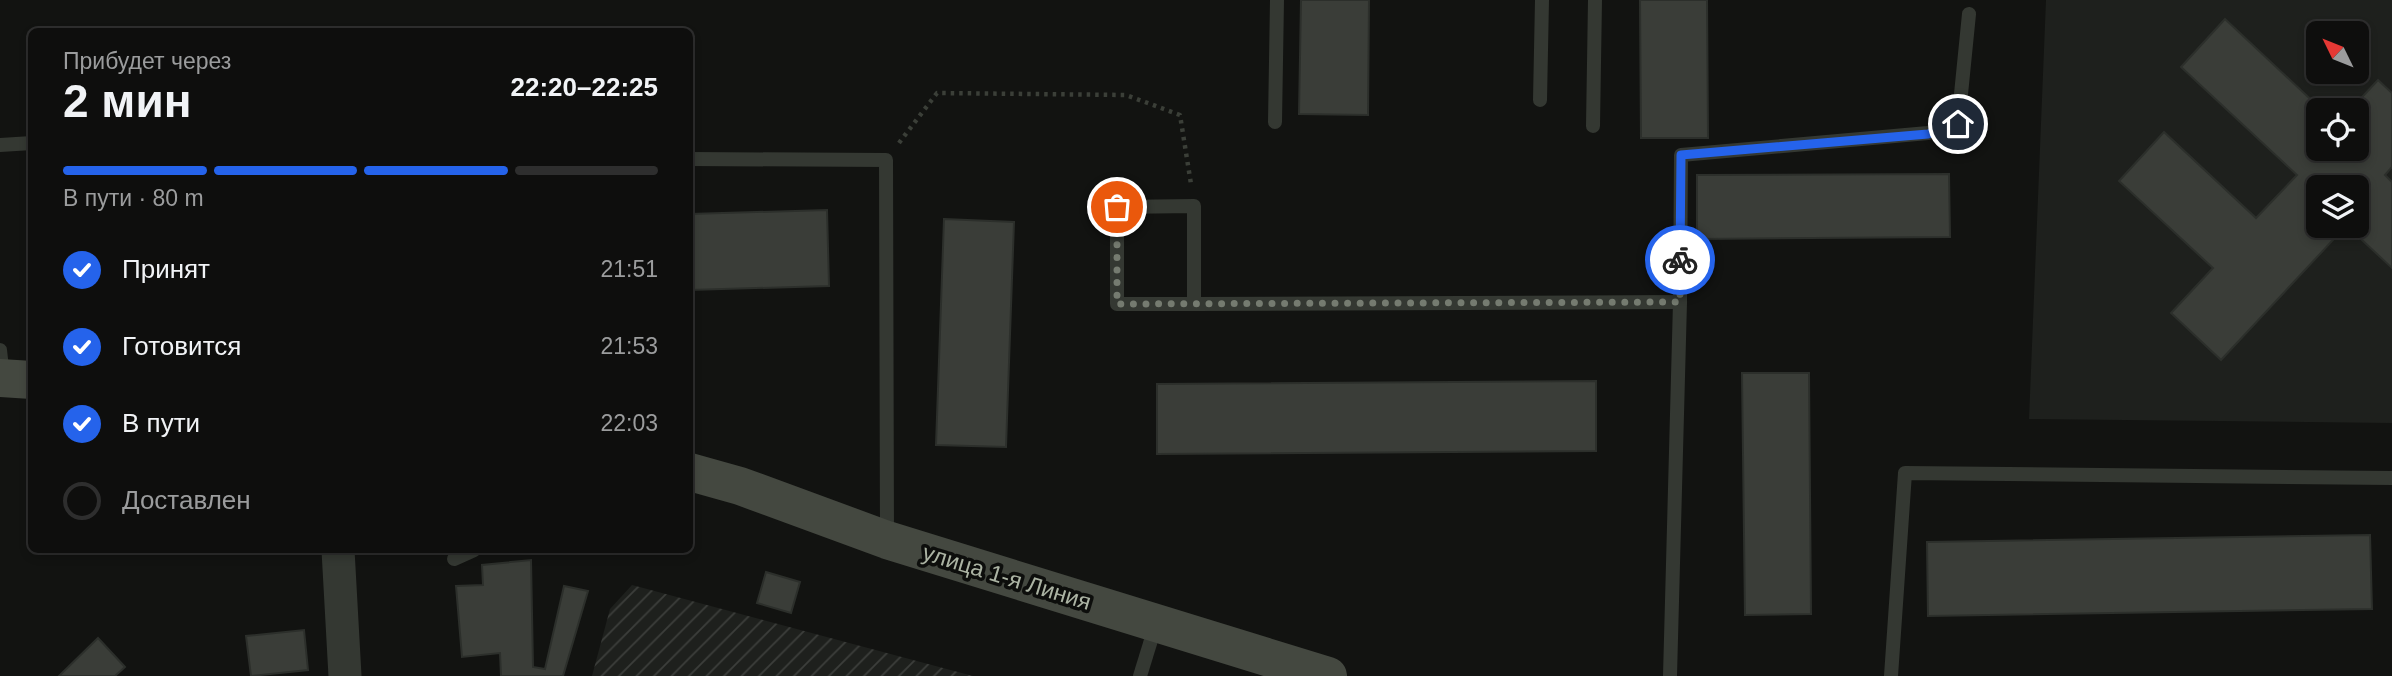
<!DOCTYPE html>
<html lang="ru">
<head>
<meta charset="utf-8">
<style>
	body { margin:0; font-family:Helvetica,sans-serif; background:#1c1c1b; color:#f1f3f6; height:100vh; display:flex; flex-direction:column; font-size:26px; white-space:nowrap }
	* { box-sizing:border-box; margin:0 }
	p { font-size:23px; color:#9b9c9d }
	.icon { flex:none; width:38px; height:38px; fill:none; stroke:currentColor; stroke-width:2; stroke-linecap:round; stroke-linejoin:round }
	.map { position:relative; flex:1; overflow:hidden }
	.drawer { position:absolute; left:28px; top:28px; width:665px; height:525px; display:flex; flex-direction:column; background:#0e0e0d; border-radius:10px; box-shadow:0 4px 10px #0003,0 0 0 2px #2e2e2e }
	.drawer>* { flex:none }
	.needle { width:46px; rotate:313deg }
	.buttons { position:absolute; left:2306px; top:21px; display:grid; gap:14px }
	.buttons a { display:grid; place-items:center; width:63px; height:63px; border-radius:10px; background:#0e0e0d; box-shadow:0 4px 10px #0003,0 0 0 2px #2e2e2e; font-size:35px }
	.pin { position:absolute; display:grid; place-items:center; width:60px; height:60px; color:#fff; margin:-30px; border:4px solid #fff; border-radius:50%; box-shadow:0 2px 7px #0007 }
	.courier { position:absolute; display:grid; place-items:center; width:70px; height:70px; margin:-35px; border:5px solid #2563eb; border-radius:50%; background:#fff; color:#222; box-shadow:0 2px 9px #0007 }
	.headline em { font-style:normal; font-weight:800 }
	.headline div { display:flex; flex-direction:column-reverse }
	.headline { display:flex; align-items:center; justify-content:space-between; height:119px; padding:0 35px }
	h1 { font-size:46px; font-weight:800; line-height:52px }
	.bar { display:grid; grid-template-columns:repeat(4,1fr); gap:10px 7px; align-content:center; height:84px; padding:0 35px }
	.bar i { height:9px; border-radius:5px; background:#2e2e2e }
	.bar .selected { background:#2563eb }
	.bar p { grid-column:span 4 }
	ol { padding:0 35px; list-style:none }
	li { display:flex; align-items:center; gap:21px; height:77px }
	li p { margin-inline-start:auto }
	li .icon { padding:7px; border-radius:50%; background:#2563eb; color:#fff; stroke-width:4 }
	li:last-child { color:#9b9c9d }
	li i { width:38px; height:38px; border:4px solid #2e2e2e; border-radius:50% }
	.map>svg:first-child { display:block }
	.built { fill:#1e201d; fill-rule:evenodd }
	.industrial { fill:url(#industrial-furrows) }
	.building { fill:#3a3d38; stroke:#2c2f2b; stroke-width:2 }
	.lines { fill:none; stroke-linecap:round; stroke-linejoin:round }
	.path { stroke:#3b3f38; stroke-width:4.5; stroke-dasharray:3.5 5; stroke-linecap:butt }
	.service { stroke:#343832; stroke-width:14 }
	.tertiary { stroke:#343832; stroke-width:33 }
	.secondary { stroke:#444840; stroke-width:38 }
	.done { stroke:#757b70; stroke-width:7; stroke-dasharray:0 12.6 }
	.route { stroke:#2563eb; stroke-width:9 }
	.labels { text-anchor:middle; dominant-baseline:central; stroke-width:7; stroke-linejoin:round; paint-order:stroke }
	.street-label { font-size:23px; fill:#abb3a3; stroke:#0d0e0c }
</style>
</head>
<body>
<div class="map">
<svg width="2392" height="676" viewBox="0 0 2392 676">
	<defs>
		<pattern id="industrial-furrows" width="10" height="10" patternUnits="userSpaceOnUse" patternTransform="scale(1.75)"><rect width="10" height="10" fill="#1e201d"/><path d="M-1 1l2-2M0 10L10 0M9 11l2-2" fill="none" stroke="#3c3e3b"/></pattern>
	</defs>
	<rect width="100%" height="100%" fill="#121311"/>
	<path class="built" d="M2046,0h346v423l-363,-4zM2319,33h38v39h-38zM2319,110h38v39h-38zM2319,187h38v39h-38z"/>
	<path class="industrial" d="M632,585l341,91h-381l18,-67z"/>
	<g class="building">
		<path d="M1301,0h68l-1,115 -69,-1z"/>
		<path d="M1640,0h67l1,138h-67z"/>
		<path d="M2225,19l97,91h-3v39h38v-39h-7l28,-30 14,13v74l-7,8 7,7v86l-45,-42h10v-39h-38v39h27l-125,134 -50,-47 42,-45 -94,-87 45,-49 92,86 41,-43 -116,-108z"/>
		<path d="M1949,174l1,63 -253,2v-64z"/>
		<path d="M827,210l2,76 -139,4v-76z"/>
		<path d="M944,219l70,3 -8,225 -70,-2z"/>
		<path d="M1742,373h67l2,241 -66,1z"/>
		<path d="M1596,381v70l-439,3v-70z"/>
		<path d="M29,470h3v43h-2z"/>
		<path d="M2370,535l2,74 -444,7 -1,-74z"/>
		<path d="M531,560l2,107 12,2 19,-83 24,5 -25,85h-62l-1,-23 -38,4 -6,-71 27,-1 -1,-20z"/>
		<path d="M766,572l34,10 -9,31 -34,-10z"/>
		<path d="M304,630l4,40 -57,6 -5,-40z"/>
		<path d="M98,638l27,29 -10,9h-56z"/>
	</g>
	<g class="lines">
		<path class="path" d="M899,143l38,-50 189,2 54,20 11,69"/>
		<g class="service">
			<path d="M1540,100l2,-100"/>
			<path d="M1275,122l2,-122"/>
			<path d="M1593,126l2,-126"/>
			<path d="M0,145l32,-2"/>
			<path d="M690,159l196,1 1,379"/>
			<path d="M1194,304v-98l-77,1v97h77l486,-2"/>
			<path d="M0,350l3,27"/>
			<path d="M454,559l20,-9"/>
			<path d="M1140,676l16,-52"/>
			<path d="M1670,676l10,-374 1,-147 247,-22 30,-9 11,-110"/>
			<path d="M1891,676l14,-203 487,5"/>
		</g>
		<path class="tertiary" d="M338,550l7,126"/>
		<g class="secondary">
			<path d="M0,378l32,2"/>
			<path d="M690,472l50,14 147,54 441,136"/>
		</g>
	</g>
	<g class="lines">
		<path class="done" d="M1117,207v97l563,-2v-42"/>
		<path class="route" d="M1680,260l1,-105 247,-21 30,-10"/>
	</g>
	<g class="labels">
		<g class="street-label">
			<text transform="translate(1007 577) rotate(17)">улица 1-я Линия</text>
		</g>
	</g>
</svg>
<div class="buttons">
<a><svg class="needle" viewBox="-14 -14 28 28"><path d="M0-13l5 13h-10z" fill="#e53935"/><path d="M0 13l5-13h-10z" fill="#9b9c9d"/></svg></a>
<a><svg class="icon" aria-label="locate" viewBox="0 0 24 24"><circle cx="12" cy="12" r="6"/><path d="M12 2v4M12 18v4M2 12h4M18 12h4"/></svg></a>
<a><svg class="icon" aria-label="layers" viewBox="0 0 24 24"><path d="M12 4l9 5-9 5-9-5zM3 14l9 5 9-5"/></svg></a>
</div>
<div class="pin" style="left:1117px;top:207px;background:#ea580c"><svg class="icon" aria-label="bag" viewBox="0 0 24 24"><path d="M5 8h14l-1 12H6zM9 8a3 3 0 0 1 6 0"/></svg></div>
<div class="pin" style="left:1958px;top:124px;background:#1f2937"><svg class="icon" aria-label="home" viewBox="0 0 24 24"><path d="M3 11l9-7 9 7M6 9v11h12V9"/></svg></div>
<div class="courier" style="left:1680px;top:260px"><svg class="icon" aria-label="bike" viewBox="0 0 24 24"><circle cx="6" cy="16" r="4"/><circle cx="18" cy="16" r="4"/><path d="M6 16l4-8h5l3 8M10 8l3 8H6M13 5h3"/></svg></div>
<section class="drawer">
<div class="headline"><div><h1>2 мин</h1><p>Прибудет через</p></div><em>22:20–22:25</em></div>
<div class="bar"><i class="selected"></i><i class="selected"></i><i class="selected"></i><i></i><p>В пути · 80 m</p></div>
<ol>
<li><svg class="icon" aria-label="check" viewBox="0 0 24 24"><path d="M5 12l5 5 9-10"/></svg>Принят<p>21:51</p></li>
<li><svg class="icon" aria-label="check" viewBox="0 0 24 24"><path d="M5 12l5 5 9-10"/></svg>Готовится<p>21:53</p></li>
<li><svg class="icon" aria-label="check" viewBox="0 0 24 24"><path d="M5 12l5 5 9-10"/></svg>В пути<p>22:03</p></li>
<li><i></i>Доставлен</li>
</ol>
</section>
</div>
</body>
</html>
